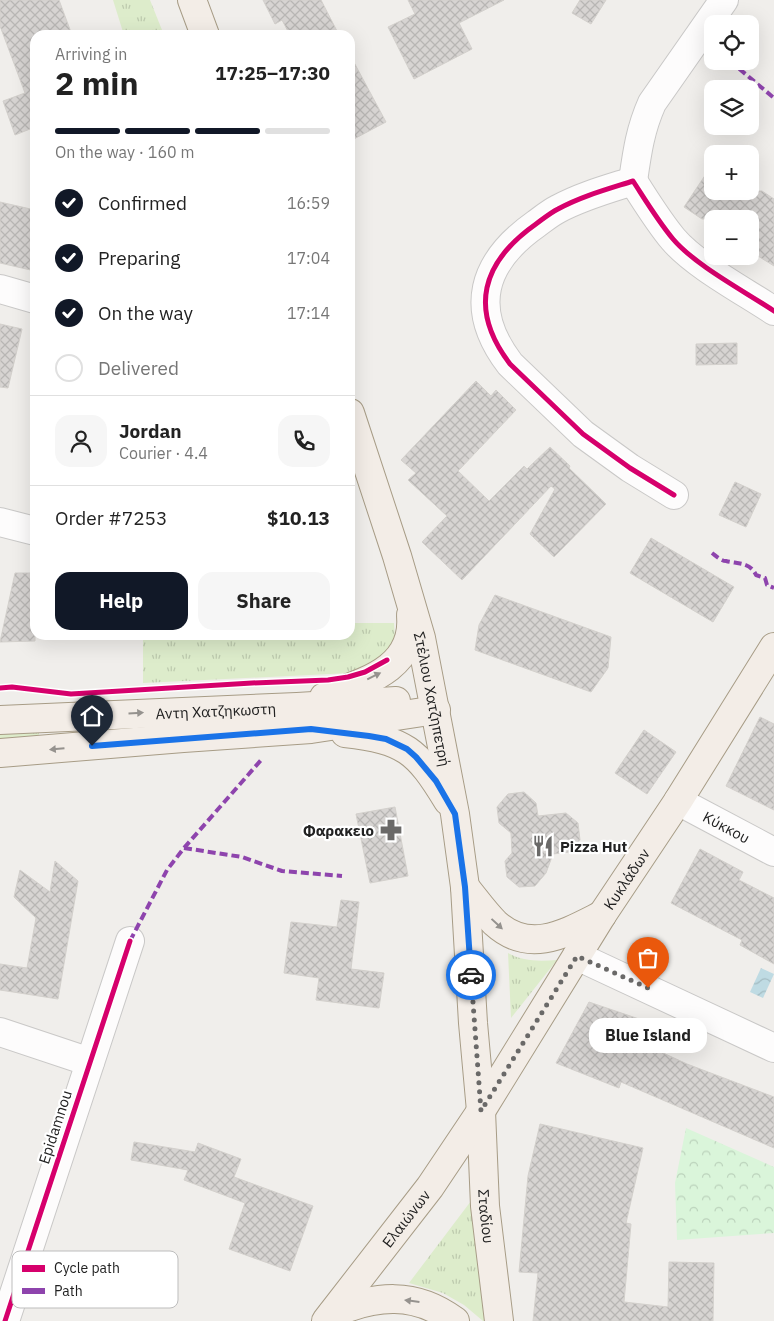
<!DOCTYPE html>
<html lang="en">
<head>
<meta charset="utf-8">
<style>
	body { margin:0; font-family:"IBM Plex Sans",sans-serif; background:#f6f6f6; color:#222; height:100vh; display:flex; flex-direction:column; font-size:19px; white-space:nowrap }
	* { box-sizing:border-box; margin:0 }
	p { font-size:16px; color:#767676 }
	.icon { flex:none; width:28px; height:28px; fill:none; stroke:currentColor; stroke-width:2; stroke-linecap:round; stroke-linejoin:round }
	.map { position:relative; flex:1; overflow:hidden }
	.panel { position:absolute; left:30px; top:30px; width:325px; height:610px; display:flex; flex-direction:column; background:#fff; border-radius:15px; box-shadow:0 5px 20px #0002 }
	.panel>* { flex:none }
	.controls { position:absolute; left:704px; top:15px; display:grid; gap:10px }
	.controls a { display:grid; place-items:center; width:55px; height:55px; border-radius:10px; background:#fff; box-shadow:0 5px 20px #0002; font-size:25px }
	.pin { position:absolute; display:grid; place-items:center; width:42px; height:42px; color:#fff; margin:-51px -21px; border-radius:50% 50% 50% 0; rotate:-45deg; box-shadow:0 0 5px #0007 }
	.pin .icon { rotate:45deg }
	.courier { position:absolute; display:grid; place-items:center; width:50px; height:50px; margin:-25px; border:4px solid #1a73e8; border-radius:50%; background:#fff; color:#222; box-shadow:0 1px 6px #0007 }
	.bubble { position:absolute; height:35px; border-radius:15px; background:#fff; box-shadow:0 5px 20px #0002; font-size:16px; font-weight:800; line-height:35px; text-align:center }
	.summary em { font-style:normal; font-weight:800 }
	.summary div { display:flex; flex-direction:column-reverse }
	.summary { display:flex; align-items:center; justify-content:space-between; height:85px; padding:0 25px }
	h1 { font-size:32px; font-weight:800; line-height:38px }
	.bar { display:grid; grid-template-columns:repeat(4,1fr); gap:8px 5px; align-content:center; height:60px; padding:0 25px }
	.bar i { height:6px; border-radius:4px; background:#e0e0e0 }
	.bar .selected { background:#111827 }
	.bar p { grid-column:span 4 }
	.line { display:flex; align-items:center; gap:12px; padding:0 25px; border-top:1px solid #e0e0e0 }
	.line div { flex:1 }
	.round { display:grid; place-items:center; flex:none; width:52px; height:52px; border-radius:15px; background:#f6f6f6 }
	ol { padding:0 25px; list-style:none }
	li { display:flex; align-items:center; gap:15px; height:55px }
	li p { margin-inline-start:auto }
	li .icon { padding:5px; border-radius:50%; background:#111827; color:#fff; stroke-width:4 }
	li:last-child { color:#767676 }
	li i { width:28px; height:28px; border:2px solid #e0e0e0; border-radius:50% }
	.button { display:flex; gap:10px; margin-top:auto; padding:10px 25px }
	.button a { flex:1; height:58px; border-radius:15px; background:#111827; color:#fff; font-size:20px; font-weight:800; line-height:58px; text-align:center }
	.button a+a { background:#f6f6f6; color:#222 }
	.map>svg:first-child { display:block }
	.grass { fill:url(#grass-tufts) }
	.park { fill:url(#park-crowns) }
	.water { fill:url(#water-waves) }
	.building { fill:url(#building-cross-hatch); stroke:#d3d0cc }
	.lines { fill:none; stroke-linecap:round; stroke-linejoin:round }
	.minor-casing { stroke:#c9c8c7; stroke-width:30 }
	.major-casing { stroke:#a79c86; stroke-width:30 }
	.minor { stroke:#fdfcfc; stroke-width:28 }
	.major { stroke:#f3ede7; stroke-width:28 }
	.quiet { stroke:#8e44ad; stroke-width:4; stroke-dasharray:8 4; stroke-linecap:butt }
	.cycleway-casing { stroke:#fff; stroke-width:8 }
	.cycleway { stroke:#d6006c; stroke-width:5 }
	.oneway { fill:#95928e }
	.done { stroke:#6a6968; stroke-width:5; stroke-dasharray:0 9 }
	.route { stroke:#1a73e8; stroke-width:6 }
	.labels { text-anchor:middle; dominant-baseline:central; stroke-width:4.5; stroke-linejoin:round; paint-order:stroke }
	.street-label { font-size:15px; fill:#222; stroke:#fff }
	.poi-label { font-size:15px; font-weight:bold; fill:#222; stroke:#fff; text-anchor:end }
	.key { fill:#fff; stroke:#bdbdbd; stroke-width:1 }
	.key-label { font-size:14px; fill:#222 }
</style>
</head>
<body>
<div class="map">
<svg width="774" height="1321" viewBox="0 0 774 1321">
	<defs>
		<pattern id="grass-tufts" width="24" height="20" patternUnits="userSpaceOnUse" patternTransform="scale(1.25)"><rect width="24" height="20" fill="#ddeccb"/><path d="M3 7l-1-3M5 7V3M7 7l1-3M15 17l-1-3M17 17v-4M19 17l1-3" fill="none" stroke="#bdcaae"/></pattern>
		<pattern id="park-crowns" width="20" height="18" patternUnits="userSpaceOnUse" patternTransform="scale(1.25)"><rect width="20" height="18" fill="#daf5da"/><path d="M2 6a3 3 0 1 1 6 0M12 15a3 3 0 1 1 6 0" fill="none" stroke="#bbd2bb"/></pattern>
		<pattern id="water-waves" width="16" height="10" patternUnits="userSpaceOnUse" patternTransform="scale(1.25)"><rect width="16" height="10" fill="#bfdbe3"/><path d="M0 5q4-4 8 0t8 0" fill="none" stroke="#a4bcc2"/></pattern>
		<pattern id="building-cross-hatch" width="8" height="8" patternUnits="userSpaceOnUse" patternTransform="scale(1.25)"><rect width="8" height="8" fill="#d7d4d2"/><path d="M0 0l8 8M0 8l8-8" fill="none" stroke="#b8b6b4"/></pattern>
	</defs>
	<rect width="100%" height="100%" fill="#f0eeeb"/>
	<g class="grass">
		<path d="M113,0h37l14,35h-49l8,-3z"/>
		<path d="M350,623h44l1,15 -9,19 -35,16 -208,10v-48h207z"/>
		<path d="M39,732v5l-39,8v-11z"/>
		<path d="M508,953c15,9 33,8 49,7l-46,58z"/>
		<path d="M471,1201l16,120h-4l-19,-16 -21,-12 -34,-10z"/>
	</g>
	<path class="park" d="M686,1128l88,39v66l-97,7 -2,-57z"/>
	<path class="water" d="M761,968l13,6 -11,24 -13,-6z"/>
	<g class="building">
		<path d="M0,0h59l13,35h-37v92l-20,8 -12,-34 22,-8 -25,-67z"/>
		<path d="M263,0h58l18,35h-49l-8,-15 -7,4z"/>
		<path d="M408,0h96l-45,23 13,26 -58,30 -26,-52 27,-13z"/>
		<path d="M580,0h26l-15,24 -19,-11z"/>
		<path d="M350,55l36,67 -36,19z"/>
		<path d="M712,165v26h50l12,8v67l-24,-15v-32h-48l-18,-12z"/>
		<path d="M0,202l35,8v61l-35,-8z"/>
		<path d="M0,324l22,5 -14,59 -8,-1z"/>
		<path d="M737,343v21l-41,1v-21z"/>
		<path d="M476,381l15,15 5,-6 20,20 -58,61 31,30 35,-35 3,3 23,-22 20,19 -1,2 37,36 -52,53 -24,-23 25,-45 -4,-3 -89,94 -40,-38 25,-26 -39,-36 8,-7 -15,-13z"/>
		<path d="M735,482l26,12 -15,33 -27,-12z"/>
		<path d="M651,538l83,49 -21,35 -83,-49z"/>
		<path d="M15,573h20v68l-35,1z"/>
		<path d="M495,595l116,42 -3,31 -17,24 -116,-42 4,-25z"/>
		<path d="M760,717l14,7v86l-48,-24z"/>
		<path d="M644,730l32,22 -29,42 -32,-21z"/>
		<path d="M524,792l12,11 2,13 28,-3 12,10 2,17 -10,12 -17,2 -7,19 -11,13 -16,1 -12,-10 -2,-16 7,-8 -1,-20 -12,-10 -2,-16 11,-13z"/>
		<path d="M395,807l13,69 -38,7 -14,-69z"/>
		<path d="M700,849l43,23 -4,8 35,18v66l-34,-19 2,-5 -71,-37z"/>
		<path d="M55,861l23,20 -20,118 -58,-9v-26l27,4 9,-50 -22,-21 6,-27 30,22z"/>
		<path d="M341,900l18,2 -8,67 33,4 -5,35 -63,-8 3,-22 -35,-5 7,-51 46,5z"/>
		<path d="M589,1002l53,18 -7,20 52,24 87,33v51l-153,-66 -2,6 -63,-25z"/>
		<path d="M540,1124l103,24 -17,75 5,1 -7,78 44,5 1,-45 45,1 -1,58h-180l5,-48 -19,-1 9,-96z"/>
		<path d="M134,1142l61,10 3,-9 43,16 -7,18 79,29 -23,65 -61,-22 16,-46 -61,-23 4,-10 -57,-10z"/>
	</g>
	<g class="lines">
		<g class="minor-casing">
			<g id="minor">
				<path d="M633,181c4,-28 7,-51 19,-78l72,-103"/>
				<path d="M0,289l35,10"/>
				<path d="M674,495l-44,-27 -47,-34 -73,-70c-42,-55 -28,-102 26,-140 7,-5 14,-11 22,-15 24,-13 50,-20 75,-28 13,20 25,40 40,58 22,26 71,52 101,72"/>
				<path d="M0,522l35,9"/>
				<path id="s1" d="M678,801l96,51"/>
				<path d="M577,956l197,92"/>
				<path d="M0,1032l90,30"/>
				<path d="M5,1321l125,-380"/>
			</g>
		</g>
		<g class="major-casing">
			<g id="major">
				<path d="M192,0l13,35"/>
				<path id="s2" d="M350,413l47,143 24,82 34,176 10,73 8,136 8,88 4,95 14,115"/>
				<path d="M324,697c40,-15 92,-28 87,-82"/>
				<path id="s3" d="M0,720l297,-13 99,-6"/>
				<path d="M345,733c60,7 72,17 103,68"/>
				<path d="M0,753l183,-15 128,-9 125,-19"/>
				<path d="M465,887c10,12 19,25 30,36 35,32 71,10 107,-8"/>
				<path d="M332,1314c43,-19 83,-23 123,7"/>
				<path id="s4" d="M326,1321l104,-134 51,-76 121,-196 76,-114 96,-154"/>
			</g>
		</g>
		<use href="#minor" class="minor"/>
		<use href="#major" class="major"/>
		<g class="quiet">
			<path d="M730,61l44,37"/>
			<path d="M712,553c4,3 9,8 14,8 12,3 24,1 30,14l9,3 2,7 7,3"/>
			<path d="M184,848l58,9 40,14 60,5"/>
			<path d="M130,941l37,-71 17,-22 78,-89"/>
		</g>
		<g class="cycleway-casing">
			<g id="cycleway">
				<path d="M674,495l-44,-27 -47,-34 -73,-70c-42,-55 -28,-102 26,-140 7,-5 14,-11 22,-15 24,-13 50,-20 75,-28 13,20 25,40 40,58 22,26 71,52 101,72"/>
				<path d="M0,688l12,-1 59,7 181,-11 76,-3 20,-3 17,-5 22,-12"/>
				<path d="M5,1321l125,-380"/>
			</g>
		</g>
		<use href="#cycleway" class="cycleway"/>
	</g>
	<defs><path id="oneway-solid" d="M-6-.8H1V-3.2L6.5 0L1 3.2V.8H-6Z" transform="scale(1.25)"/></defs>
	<g class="oneway">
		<use href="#oneway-solid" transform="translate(374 676) rotate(-26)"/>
		<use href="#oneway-solid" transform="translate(136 713) rotate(-3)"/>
		<use href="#oneway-solid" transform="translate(57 749) rotate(175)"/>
		<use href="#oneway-solid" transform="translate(497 924) rotate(43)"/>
		<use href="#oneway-solid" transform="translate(412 1301) rotate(-173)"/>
	</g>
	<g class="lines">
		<path class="done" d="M471,975l10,136 96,-155 71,32"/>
		<path class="route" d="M92,746l219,-17 58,7 17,3 21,10 9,8 20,24 19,33 10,73 6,88"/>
	</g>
	<defs>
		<g id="pharmacy-bare" transform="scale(1.725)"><path d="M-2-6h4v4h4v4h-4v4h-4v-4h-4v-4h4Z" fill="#6a6968" stroke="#fff" stroke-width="2.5" paint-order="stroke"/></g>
		<g id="restaurant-bare" transform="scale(1.725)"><path d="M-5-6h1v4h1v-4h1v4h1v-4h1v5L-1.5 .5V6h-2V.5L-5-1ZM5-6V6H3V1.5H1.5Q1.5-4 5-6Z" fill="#6a6968" stroke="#fff" stroke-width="2.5" paint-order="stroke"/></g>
	</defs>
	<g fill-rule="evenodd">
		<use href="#pharmacy-bare" x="391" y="830"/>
		<use href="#restaurant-bare" x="543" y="846"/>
	</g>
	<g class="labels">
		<g class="street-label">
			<text stroke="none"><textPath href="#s2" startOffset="298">Στέλιου Χατζηπετρή</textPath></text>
			<text stroke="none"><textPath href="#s3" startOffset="216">Αντη Χατζηκωστη</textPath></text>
			<text stroke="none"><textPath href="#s1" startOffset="55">Κύκκου</textPath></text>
			<text stroke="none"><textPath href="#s4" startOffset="535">Κυκλάδων</textPath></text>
			<text transform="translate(55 1127) rotate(-72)">Epidamnou</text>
			<text stroke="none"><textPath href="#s2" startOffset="819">Σταδίου</textPath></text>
			<text stroke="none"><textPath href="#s4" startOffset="130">Ελαιώνων</textPath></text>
		</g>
		<g class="poi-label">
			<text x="374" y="830">Φαρακειο</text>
			<text x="560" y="846" text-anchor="start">Pizza Hut</text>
		</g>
	</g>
	<rect x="12" y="1251" width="166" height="57" rx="8" class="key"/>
	<rect x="22" y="1265" width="23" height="7" fill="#d6006c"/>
	<rect x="22" y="1288" width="23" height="6" fill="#8e44ad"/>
	<g class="key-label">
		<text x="54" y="1273">Cycle path</text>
		<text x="54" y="1296">Path</text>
	</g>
</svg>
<div class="controls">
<a><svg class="icon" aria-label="locate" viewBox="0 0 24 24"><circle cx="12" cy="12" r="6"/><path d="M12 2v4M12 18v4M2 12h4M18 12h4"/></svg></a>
<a><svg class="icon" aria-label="layers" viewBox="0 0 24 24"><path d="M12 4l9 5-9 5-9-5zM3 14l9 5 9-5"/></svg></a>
<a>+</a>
<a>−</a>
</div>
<div class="pin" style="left:648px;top:988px;background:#ea580c"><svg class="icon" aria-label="bag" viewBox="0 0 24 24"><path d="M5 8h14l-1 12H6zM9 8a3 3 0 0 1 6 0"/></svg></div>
<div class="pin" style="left:92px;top:746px;background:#1f2937"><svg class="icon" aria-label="home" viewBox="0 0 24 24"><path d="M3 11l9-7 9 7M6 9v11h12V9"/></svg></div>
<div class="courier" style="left:471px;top:975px"><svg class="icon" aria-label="car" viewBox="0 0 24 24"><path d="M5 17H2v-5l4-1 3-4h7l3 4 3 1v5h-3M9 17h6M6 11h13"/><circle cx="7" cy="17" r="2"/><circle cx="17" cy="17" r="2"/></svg></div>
<div class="bubble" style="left:589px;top:1018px;width:118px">Blue Island</div>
<section class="panel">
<div class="summary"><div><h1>2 min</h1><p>Arriving in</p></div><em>17:25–17:30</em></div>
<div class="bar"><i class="selected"></i><i class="selected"></i><i class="selected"></i><i></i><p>On the way · 160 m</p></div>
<ol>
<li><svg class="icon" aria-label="check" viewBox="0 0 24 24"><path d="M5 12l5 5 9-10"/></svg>Confirmed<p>16:59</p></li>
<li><svg class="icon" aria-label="check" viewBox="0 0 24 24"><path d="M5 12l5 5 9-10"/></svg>Preparing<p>17:04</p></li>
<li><svg class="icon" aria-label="check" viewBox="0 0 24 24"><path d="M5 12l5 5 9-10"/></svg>On the way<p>17:14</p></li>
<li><i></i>Delivered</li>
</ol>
<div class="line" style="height:90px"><a class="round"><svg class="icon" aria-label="person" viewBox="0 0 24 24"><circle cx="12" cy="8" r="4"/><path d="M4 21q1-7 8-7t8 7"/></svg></a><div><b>Jordan</b><p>Courier · 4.4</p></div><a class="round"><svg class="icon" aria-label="phone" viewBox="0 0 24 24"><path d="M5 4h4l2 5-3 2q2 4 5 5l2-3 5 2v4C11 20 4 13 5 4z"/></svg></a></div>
<div class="line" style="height:65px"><div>Order #7253</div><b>$10.13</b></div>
<div class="button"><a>Help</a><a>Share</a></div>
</section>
</div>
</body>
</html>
